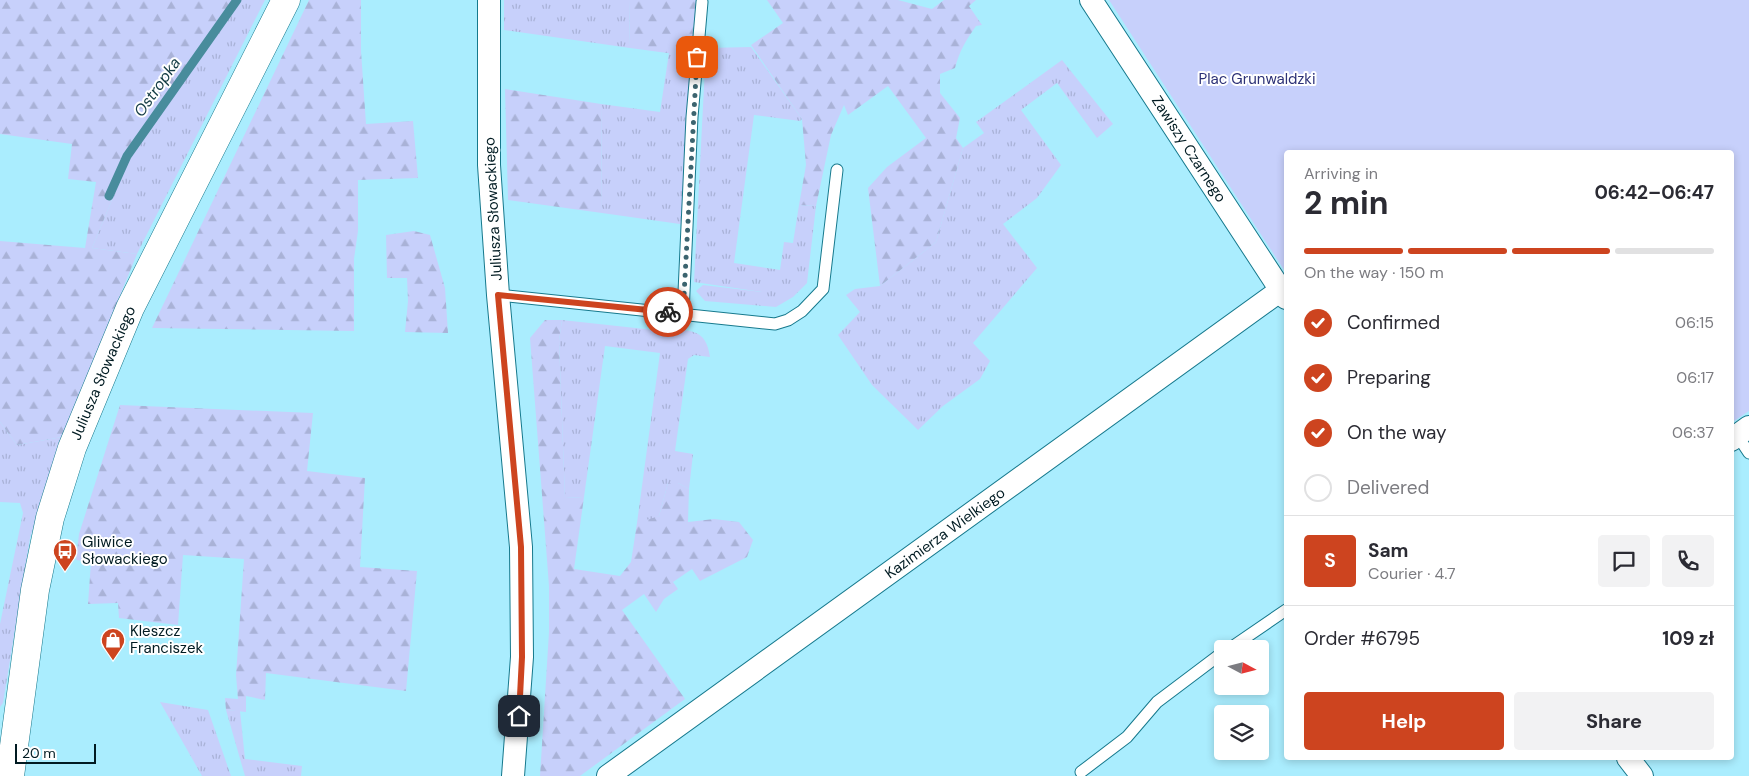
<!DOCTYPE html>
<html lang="en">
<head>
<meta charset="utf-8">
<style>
	body { margin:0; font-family:"DM Sans",sans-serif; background:#f2f2f3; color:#2b2b33; height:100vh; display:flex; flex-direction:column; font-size:19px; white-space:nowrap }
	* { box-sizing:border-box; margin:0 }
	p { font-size:16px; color:#7c7c81 }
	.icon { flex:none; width:28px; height:28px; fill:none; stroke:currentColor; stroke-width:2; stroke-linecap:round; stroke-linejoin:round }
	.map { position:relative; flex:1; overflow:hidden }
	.sheet { position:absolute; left:1284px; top:150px; width:450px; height:610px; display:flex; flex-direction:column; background:#fff; border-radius:5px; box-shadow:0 2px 8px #0003 }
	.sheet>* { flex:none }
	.needle { width:32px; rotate:97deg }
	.buttons { position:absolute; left:1214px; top:640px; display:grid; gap:10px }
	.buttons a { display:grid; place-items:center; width:55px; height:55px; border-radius:5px; background:#fff; box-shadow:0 2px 8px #0003; font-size:25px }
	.scale { position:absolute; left:15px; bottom:12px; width:81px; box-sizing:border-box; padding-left:5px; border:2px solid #011b22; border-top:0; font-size:14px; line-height:18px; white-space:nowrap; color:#011b22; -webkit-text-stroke:4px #fff; paint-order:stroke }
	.pin { position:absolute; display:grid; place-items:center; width:42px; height:42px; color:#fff; margin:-21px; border-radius:10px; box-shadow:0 2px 8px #0006 }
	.courier { position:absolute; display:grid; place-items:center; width:50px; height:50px; margin:-25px; border:4px solid #cd441f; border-radius:50%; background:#fff; color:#222; box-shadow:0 1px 6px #0007 }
	.headline em { font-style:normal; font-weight:700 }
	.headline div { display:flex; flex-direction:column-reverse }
	.headline { display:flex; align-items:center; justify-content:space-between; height:85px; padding:0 20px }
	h1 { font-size:32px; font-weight:700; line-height:38px }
	.bar { display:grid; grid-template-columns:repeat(4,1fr); gap:8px 5px; align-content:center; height:60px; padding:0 20px }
	.bar i { height:6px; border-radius:4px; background:#e1e1e2 }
	.bar .current { background:#cd441f }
	.bar p { grid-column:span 4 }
	.line { display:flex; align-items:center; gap:12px; padding:0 20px; border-top:1px solid #e1e1e2 }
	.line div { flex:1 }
	.round { display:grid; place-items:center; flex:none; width:52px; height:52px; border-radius:5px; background:#f2f2f3 }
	ol { padding:0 20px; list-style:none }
	li { display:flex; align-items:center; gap:15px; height:55px }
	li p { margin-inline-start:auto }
	li .icon { padding:5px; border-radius:50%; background:#cd441f; color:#fff; stroke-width:4 }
	li:last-child { color:#7c7c81 }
	li i { width:28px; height:28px; border:2px solid #e1e1e2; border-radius:50% }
	.action { display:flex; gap:10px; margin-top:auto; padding:10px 20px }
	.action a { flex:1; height:58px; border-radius:5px; background:#cd441f; color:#fff; font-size:20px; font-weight:700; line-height:58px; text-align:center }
	.action a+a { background:#f2f2f3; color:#2b2b33 }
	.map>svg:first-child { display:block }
	.grass { fill:url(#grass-tufts) }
	.forest { fill:url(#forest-firs) }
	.park { fill:#c7d0fb }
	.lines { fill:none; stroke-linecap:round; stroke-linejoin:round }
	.stream { stroke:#488c9c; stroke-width:9 }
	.lane-casing { stroke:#16798d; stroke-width:13 }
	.street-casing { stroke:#16798d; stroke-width:24 }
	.secondary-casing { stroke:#16798d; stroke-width:29 }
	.lane { stroke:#fff; stroke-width:11 }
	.street { stroke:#fff; stroke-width:22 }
	.secondary { stroke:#fff; stroke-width:28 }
	.done { stroke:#3c646f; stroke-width:5; stroke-dasharray:0 9 }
	.route { stroke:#cd441f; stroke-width:6 }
	.labels { text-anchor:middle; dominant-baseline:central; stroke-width:4; stroke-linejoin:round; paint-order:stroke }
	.park-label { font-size:15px; fill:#2c3176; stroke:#fff }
	.street-label { font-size:15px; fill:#011b22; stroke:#fff }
	.poi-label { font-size:15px; fill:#011b22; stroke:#fff; text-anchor:start }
	.water-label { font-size:16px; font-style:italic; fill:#143c45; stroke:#fff }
</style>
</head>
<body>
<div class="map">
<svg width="1749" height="776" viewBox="0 0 1749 776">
	<defs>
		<pattern id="grass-tufts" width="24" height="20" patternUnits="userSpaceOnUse" patternTransform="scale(1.25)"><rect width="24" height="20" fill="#c7d0fb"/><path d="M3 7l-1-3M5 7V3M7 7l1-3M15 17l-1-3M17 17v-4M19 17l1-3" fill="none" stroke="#a9b2d7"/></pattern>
		<pattern id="forest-firs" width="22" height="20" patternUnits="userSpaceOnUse" patternTransform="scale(1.25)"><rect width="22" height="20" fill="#c7d0fb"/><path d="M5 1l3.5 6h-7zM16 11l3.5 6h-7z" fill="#a9b2d7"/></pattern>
	</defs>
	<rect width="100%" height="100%" fill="#aaedfe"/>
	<g class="grass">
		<path d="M241,0h24l-128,254 -45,-6 37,-89z"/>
		<path d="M504,0h125l1,48 -126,-18z"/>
		<path d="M751,47l51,72 -2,2 -46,-6 -20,148 46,7 4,-28 9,1 6,-38 17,1 -9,77 -14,14 -17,10 -71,-6 -9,-10 7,-6 59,7 -68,-10 12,-234z"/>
		<path d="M669,53l28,4 -10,168 -85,-12 -1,-109 59,8z"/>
		<path d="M1062,60l51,64 -16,14 -40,-55 -36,27 40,55 -24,33 -34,26 34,44 -64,75 17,18 -10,18 -37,27 -25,24 -46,-45 -34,-50 22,-23 -14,-17 9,-6 25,-3 56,-44 27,-94 21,-15 -8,-11z"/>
		<path d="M562,320l101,11 1,-2c25,2 42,-2 46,28l-16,-2 -6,4 -13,92 18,3 -4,35 -11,-6h-10l-9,33 -13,6 -9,1 23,-170 -55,-7 -21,151 -19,1 -6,-157z"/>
		<path d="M0,422l17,23 45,-8 -32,101 -27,165 -3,4v-83l23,-111 -3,-10 -20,-1z"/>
		<path d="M160,702l48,8 23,66h-29z"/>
		<path d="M226,710l14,1 5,48 57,7 -1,10h-56z"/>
	</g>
	<g class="forest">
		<path d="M0,0h241l-112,159 -37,89 45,6 -75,183 -45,8 -17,-23v-181l85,7 11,-66 -28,-3 4,-35 -72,-10z"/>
		<path d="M309,0h52v51l5,73 47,-3 5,57 -60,2v51l-4,28v72l-202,-3z"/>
		<path d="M629,0h73l-5,57 -67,-9z"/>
		<path d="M767,0h131l34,9 12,-9h32l-7,6 13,19 -6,1c-10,14 -17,26 -21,42l-15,6v19l20,25 -4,20 7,10 -27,94 -56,44 -12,-98 19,-21 39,-29 -38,-52 -40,29 -4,-10 -13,30 -15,71 -17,-1 7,-40 -4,-46 -51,-74 32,-22z"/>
		<path d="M505,89l96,15 1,109 -94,-13z"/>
		<path d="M414,231l16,4 15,53 3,45 -43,-1 3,-31 -1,-23h-20l-1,-43z"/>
		<path d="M545,320h17l-3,21 6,157 19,-1 -10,72 46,7 11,-14 6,-39 22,-7 9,-33h10l11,6 -1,33 26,-3 25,3 14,18 -6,17 -47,24 -8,-12 -19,13 5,7 -14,10 -8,13 -12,-18 -22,16 63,89 -105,77h-40l9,-144v-46l-19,-248z"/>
		<path d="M120,405l193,8 -6,58 58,7 -5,89 57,4 -11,120 -140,-18 -1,27 -19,-4v16l-20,-2 -1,-12 13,1 -2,-24 8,-116 -61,-4 -5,70 -59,-7 -1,-15 -30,1 3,-42 -15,-2 3,-26z"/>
	</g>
	<path class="park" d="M1109,0h640v411l-18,12v-271h-445v121z"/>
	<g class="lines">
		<path class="stream" d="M109,196l18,-40 110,-156"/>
		<g class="lane-casing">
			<g id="lane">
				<path d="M498,295l277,29 13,-4 14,-9 21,-22 14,-119"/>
				<path d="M683,314l9,-197 10,-115"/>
				<path d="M1737,435l12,18"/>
				<path d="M1229,649l57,-39"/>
				<path d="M1081,772l46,-35 30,-35 65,-49"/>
			</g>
		</g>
		<g class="street-casing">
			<g id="street">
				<path d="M489,0v165l9,130 23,252 1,110 -9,119"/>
				<path d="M1091,0l195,298"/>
				<path d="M1731,440l18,-13"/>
				<path d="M1628,758l14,18"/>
				<path d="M608,776l673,-486"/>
			</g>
		</g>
		<g class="secondary-casing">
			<path id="secondary" d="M10,776l25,-186 15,-72 22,-70 58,-140 156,-308"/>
		</g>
		<use href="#lane" class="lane"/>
		<use href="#street" class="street"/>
		<use href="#secondary" class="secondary"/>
	</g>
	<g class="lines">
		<path class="done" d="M668,312l15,2 14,-257"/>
		<path class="route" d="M519,716l3,-59 -1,-110 -23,-252 170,17"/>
	</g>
	<defs>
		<g id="bus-pin" transform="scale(1.25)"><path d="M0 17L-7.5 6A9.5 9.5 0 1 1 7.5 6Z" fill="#cd441f" stroke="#fff"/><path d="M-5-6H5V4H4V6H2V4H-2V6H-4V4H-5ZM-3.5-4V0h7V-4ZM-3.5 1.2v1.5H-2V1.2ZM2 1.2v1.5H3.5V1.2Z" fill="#fff"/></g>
		<g id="shop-pin" transform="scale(1.25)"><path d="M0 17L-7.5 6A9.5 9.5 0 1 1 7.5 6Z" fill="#cd441f" stroke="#fff"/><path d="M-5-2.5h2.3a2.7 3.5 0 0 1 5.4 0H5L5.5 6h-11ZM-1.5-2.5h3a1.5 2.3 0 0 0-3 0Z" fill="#fff"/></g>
	</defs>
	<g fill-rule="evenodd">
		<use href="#bus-pin" x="65" y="551"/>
		<use href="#shop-pin" x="113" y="640"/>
	</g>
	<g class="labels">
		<g class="park-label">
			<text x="1257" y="79">Plac Grunwaldzki</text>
		</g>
		<g class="street-label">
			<text transform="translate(1189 149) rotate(57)">Zawiszy Czarnego</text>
			<text transform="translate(493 209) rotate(-93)">Juliusza Słowackiego</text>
			<text transform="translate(103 373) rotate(-67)">Juliusza Słowackiego</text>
			<text transform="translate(945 533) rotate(-36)">Kazimierza Wielkiego</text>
		</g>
		<g class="poi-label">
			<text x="82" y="542">Gliwice<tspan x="82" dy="17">Słowackiego</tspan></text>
			<text x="130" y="631">Kleszcz<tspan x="130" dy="17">Franciszek</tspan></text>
		</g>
		<g class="water-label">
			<text transform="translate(157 87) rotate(-55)">Ostropka</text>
		</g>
	</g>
</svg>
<div class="buttons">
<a><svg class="needle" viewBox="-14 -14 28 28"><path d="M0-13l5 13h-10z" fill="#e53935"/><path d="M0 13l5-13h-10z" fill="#7c7c81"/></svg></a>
<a><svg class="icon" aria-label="layers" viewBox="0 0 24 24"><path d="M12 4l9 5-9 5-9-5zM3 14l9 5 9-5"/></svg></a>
</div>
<div class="scale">20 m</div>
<div class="pin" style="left:697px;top:57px;background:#ea580c"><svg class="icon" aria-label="bag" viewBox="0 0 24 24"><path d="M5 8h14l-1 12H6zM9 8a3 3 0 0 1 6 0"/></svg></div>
<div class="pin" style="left:519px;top:716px;background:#1f2937"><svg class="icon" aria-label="home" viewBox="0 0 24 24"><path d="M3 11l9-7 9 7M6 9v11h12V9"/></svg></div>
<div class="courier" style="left:668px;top:312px"><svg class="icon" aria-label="bike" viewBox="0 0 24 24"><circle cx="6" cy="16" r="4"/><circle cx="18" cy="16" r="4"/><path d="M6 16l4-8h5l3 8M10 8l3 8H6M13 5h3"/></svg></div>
<section class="sheet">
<div class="headline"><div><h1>2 min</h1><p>Arriving in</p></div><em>06:42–06:47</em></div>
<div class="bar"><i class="current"></i><i class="current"></i><i class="current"></i><i></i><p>On the way · 150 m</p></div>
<ol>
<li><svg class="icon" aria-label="check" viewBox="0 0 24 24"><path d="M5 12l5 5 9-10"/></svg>Confirmed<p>06:15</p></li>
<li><svg class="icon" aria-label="check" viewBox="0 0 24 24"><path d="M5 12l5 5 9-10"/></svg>Preparing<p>06:17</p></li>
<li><svg class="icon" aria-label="check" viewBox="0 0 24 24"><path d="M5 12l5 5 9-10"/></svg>On the way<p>06:37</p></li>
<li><i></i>Delivered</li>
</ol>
<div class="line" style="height:90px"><b class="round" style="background:#cd441f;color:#fff">S</b><div><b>Sam</b><p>Courier · 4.7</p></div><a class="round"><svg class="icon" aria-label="chat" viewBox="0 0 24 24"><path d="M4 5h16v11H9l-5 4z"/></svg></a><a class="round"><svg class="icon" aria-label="phone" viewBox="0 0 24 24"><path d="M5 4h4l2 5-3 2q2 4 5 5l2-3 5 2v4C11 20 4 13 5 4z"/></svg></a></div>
<div class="line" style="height:65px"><div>Order #6795</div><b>109 zł</b></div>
<div class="action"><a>Help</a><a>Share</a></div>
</section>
</div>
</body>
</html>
